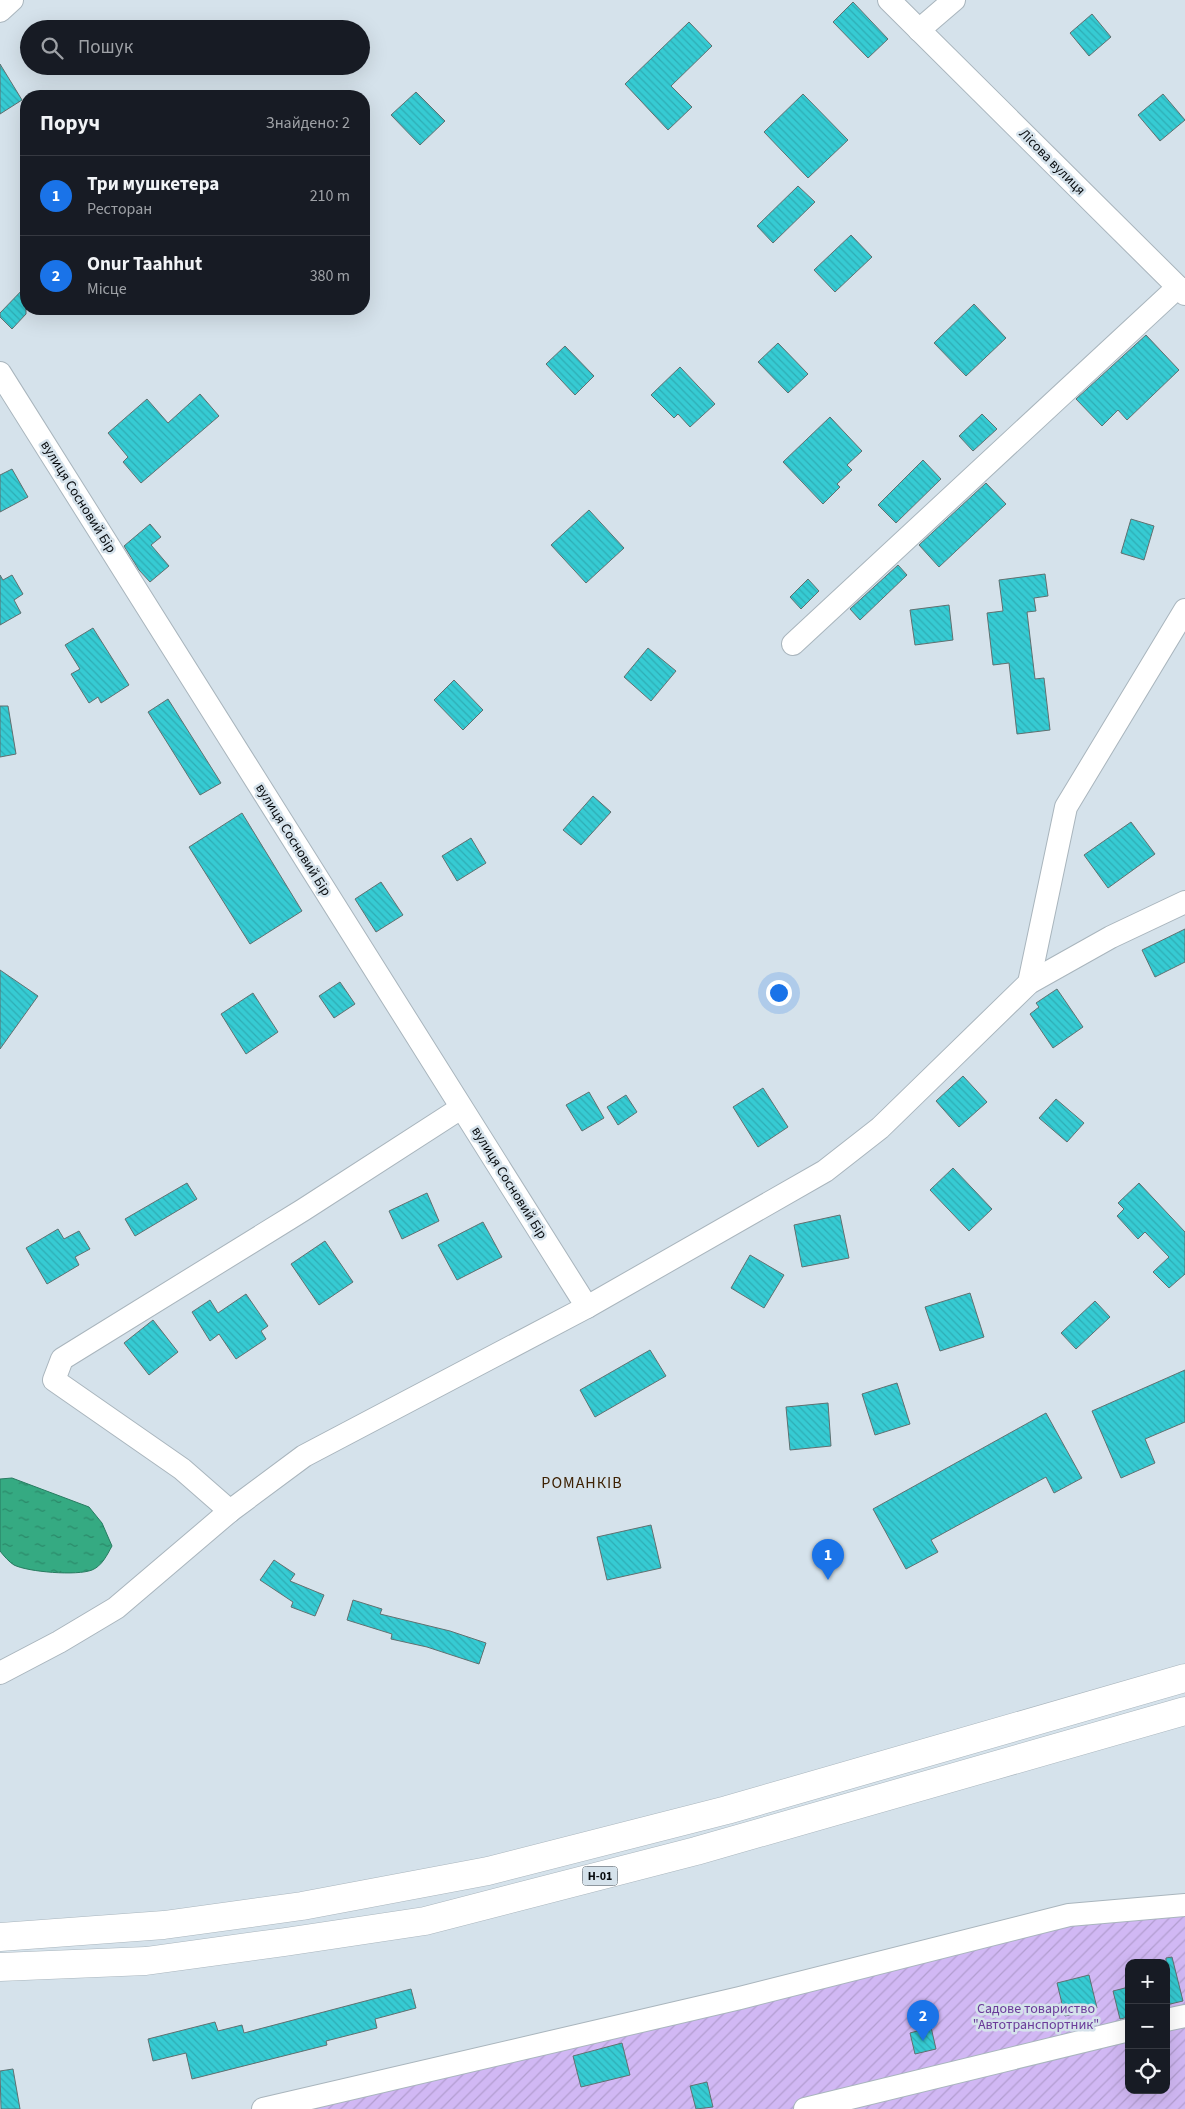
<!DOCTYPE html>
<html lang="uk">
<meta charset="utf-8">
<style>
:root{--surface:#171b24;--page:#242831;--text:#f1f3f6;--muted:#9ea1a6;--line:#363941;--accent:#1a73e8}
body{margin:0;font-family:"Source Sans 3",sans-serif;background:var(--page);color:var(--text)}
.controls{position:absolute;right:15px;bottom:15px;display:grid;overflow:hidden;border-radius:10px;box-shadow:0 5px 20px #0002}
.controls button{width:45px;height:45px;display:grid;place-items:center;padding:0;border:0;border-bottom:1px solid var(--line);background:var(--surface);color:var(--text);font:25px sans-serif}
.you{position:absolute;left:778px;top:992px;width:18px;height:18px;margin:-12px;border:4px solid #fff;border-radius:50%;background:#1a73e8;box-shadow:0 0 0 8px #1a73e833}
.badge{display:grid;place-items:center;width:32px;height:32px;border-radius:50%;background:var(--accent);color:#fff;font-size:16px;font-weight:700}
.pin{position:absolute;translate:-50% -41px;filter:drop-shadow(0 1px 2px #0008)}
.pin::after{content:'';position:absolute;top:26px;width:18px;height:15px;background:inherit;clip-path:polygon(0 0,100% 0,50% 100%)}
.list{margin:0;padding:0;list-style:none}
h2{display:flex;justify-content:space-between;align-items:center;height:65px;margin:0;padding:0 20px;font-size:21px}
h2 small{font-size:16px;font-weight:400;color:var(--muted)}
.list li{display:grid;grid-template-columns:32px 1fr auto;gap:15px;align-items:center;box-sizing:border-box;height:80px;padding:0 20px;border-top:1px solid var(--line)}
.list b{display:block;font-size:19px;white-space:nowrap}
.list p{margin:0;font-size:16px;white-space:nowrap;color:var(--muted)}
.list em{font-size:16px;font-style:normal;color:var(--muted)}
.icon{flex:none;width:28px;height:28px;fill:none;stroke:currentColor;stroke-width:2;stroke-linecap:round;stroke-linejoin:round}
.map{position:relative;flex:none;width:1185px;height:2109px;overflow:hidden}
.search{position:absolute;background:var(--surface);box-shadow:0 5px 20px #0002;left:20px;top:20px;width:350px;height:55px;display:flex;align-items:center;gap:12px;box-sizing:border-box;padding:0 18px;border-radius:28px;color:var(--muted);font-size:19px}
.panel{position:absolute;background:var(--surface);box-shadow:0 5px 20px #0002;left:20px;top:90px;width:350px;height:225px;border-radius:20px}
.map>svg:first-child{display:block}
.garden{fill:url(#garden-furrows);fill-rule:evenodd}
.water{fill:url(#water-ripples);stroke:#287b60}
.building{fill:url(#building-back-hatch);stroke:#617070}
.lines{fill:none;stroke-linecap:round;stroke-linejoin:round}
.street-casing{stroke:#a9b5bd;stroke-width:24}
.primary-casing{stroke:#a9b5bd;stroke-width:29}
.street{stroke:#fff;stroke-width:22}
.primary{stroke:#fff;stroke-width:28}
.labels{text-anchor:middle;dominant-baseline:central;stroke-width:5;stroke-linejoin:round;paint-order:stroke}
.shield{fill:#d5e2eb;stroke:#464d52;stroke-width:1}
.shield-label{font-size:12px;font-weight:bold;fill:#090d10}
.street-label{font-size:14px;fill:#090d10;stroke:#d5e2eb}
.park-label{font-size:14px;fill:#6a3b99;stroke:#d5e2eb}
.quarter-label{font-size:16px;letter-spacing:1px;fill:#3d2103;stroke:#d5e2eb}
</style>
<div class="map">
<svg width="1185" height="2109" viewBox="0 0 1185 2109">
<defs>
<pattern id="garden-furrows" width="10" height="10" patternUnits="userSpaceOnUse" patternTransform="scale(1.25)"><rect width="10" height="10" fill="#d1b8f4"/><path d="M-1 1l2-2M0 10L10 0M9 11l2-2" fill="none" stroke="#b29dd0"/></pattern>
<pattern id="water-ripples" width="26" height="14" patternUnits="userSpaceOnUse" patternTransform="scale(1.25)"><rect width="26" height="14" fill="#35aa82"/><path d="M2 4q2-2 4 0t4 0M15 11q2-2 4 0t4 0" fill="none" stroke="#2b8969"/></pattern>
<pattern id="building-back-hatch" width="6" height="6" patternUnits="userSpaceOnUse" patternTransform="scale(1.25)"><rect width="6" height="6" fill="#36cbd3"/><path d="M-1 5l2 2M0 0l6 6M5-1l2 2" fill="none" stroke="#2eadb4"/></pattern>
</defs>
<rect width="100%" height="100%" fill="#d5e2eb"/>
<path class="garden" d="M1185 1902V2109H263L1069 1915ZM1129 1963H1166V2090H1129Z"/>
<path class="water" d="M12 1478 89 1507 102 1523 112 1546C107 1555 102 1566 92 1570 77 1576 28 1572 14 1565 9 1562 4 1556 0 1551V1479Z"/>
<g class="building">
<path d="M853 2 888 39 868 58 833 22Z"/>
<path d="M1092 14 1111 37 1089 56 1070 33Z"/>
<path d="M689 22 712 46 671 86 692 107 668 130 625 84Z"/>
<path d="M0 64 22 100 0 114Z"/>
<path d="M416 92 445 121 420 145 391 115Z"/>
<path d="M803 94 848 140 808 178 764 132Z"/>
<path d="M1163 94 1185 120 1160 141 1138 115Z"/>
<path d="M798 186 815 202 773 243 757 226Z"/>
<path d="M851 235 872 257 835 292 814 270Z"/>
<path d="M26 286V314L12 329 0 317V313Z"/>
<path d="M974 304 1006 338 966 376 934 343Z"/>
<path d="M1146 335 1179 370 1127 420 1118 410 1102 426 1076 399Z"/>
<path d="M778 343 808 374 788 393 758 362Z"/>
<path d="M565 346 594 376 575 395 546 364Z"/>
<path d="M680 367 715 404 690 427 678 414 674 418 651 395Z"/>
<path d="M200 394 219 416 141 483 123 462 128 457 108 433 147 399 168 423Z"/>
<path d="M982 414 997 429 973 451 959 436Z"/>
<path d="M830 417 862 451 847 465 852 470 837 484 840 487 823 504 783 462Z"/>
<path d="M923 460 941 479 896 523 878 505Z"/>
<path d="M12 469 28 497 0 512V475Z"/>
<path d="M986 483 1006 504 939 567 919 545Z"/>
<path d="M589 510 624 548 586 583 551 545Z"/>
<path d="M1131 519 1154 526 1144 560 1121 553Z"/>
<path d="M150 524 161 537 151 545 169 566 150 582 139 570 124 546Z"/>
<path d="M898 565 907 575 860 620 850 609Z"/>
<path d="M1045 574 1048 596 1034 598 1036 611 1027 612 1035 679 1044 678 1050 730 1017 734 1009 663 993 665 987 613 1003 611 999 580Z"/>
<path d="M0 575 3 580 12 575 23 594 14 600 21 613 0 625Z"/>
<path d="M808 579 819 591 801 609 790 597Z"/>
<path d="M949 605 953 640 915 645 910 610Z"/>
<path d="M93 628 129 685 101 703 98 697 89 703 71 674 80 669 65 645Z"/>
<path d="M648 648 676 671 651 701 624 677Z"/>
<path d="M454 680 483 710 463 730 434 700Z"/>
<path d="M168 699 221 783 200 795 148 712Z"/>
<path d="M0 706H8L16 754 0 757Z"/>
<path d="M593 796 611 812 581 845 563 830Z"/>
<path d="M242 813 302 911 250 944 189 847Z"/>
<path d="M1131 822 1155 854 1108 888 1084 855Z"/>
<path d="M471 838 486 863 457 881 442 856Z"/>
<path d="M381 882 403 915 376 932 355 899Z"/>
<path d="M1185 929V962L1155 977 1142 950Z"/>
<path d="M0 970 38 996 0 1049Z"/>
<path d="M340 982 355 1004 334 1018 319 996Z"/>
<path d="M1057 989 1083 1027 1053 1048 1030 1014 1039 1007 1036 1003Z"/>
<path d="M253 993 278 1032 246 1054 221 1014Z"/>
<path d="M963 1076 987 1102 959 1127 936 1101Z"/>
<path d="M763 1088 788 1127 758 1147 733 1107Z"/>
<path d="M589 1092 604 1118 582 1131 566 1105Z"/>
<path d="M626 1095 637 1112 618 1125 607 1107Z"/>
<path d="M1056 1099 1084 1123 1067 1142 1039 1118Z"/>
<path d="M953 1168 992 1209 969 1231 930 1190Z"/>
<path d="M187 1183 197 1199 135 1236 125 1219Z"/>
<path d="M1139 1183 1185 1232V1274L1169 1288 1153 1272 1169 1257 1145 1232 1138 1239 1117 1216 1124 1209 1118 1203Z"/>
<path d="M427 1193 439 1221 402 1239 389 1211Z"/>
<path d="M840 1215 849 1258 802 1267 794 1225Z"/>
<path d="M483 1222 502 1257 457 1280 438 1245Z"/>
<path d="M58 1229 64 1239 79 1231 90 1249 75 1257 79 1265 47 1284 26 1248Z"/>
<path d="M325 1241 353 1282 319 1305 291 1264Z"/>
<path d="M750 1255 784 1275 764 1308 731 1288Z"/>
<path d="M970 1293 984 1337 940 1351 925 1307Z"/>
<path d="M246 1294 268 1326 261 1331 266 1339 236 1359 219 1334 210 1341 192 1312 210 1300 218 1313Z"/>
<path d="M1095 1301 1110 1317 1076 1349 1061 1333Z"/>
<path d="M153 1320 178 1352 149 1375 124 1343Z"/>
<path d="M650 1350 666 1376 595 1417 580 1390Z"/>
<path d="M1185 1370V1422L1145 1439 1155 1463 1121 1478 1092 1411Z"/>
<path d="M897 1383 910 1424 875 1435 862 1394Z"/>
<path d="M828 1403 831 1446 790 1450 786 1407Z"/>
<path d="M1046 1413 1082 1478 1054 1493 1046 1477 931 1540 938 1552 906 1569 873 1509Z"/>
<path d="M651 1525 661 1568 607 1580 597 1537Z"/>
<path d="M274 1560 295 1574 290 1581 324 1595 315 1616 291 1607 293 1602 260 1580Z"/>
<path d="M353 1600 382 1609 380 1614 450 1631 486 1643 479 1664 427 1647 391 1639 392 1634 347 1620Z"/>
<path d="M1172 1957 1183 2001 1166 2005V1958Z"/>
<path d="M1089 1975 1097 2008 1065 2016 1057 1983Z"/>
<path d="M1129 1987V2017L1120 2019 1113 1991Z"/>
<path d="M411 1989 416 2008 375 2019 377 2028 326 2041 327 2045 192 2079 186 2053 153 2061 148 2039 215 2022 218 2031 242 2025 244 2033Z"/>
<path d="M931 2027 936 2049 915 2054 910 2033Z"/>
<path d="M622 2043 630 2075 581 2087 573 2056Z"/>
<path d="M13 2069 20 2109H1L0 2071Z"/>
<path d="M707 2082 713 2107 696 2109 690 2086Z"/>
</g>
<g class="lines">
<g class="street-casing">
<g id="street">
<path d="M889 0 1185 294"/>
<path d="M0 11 12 0"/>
<path d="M919 30 954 0"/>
<path d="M0 373 587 1307"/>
<path d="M793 644 1178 287"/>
<path d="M1029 983 1066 807 1185 610"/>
<path d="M230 1511 182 1469 54 1380 62 1359 303 1210 461 1108"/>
<path d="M0 1673 59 1642 116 1608 230 1511 304 1456 587 1307 825 1171 880 1128 1029 983 1111 937 1185 902"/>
<path d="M1166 2020 1185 2016"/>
<path d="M263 2109 740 1998 1069 1915 1185 1905"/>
<path d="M805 2109 1129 2030"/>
</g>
</g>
<g class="primary-casing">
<g id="primary">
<path d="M0 1937 164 1925 302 1906 488 1871 727 1810 1185 1678"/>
<path d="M0 1967 146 1961 285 1942 425 1921 696 1851 1185 1711"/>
</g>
</g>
<use href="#street" class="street"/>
<use href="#primary" class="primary"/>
</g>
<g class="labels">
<rect class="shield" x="582.5" y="1866.5" width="35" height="19" rx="4"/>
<g class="shield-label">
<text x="600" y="1876">Н-01</text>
</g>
<g class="street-label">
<text transform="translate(1052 162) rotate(45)">Лісова вулиця</text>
<text transform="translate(78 497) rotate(58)">вулиця Сосновий Бір</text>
<text transform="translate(293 840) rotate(58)">вулиця Сосновий Бір</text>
<text transform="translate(509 1183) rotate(58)">вулиця Сосновий Бір</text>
</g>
<g class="park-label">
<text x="1036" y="2009">Садове товариство<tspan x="1036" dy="16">"Автотранспортник"</tspan></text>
</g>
<g class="quarter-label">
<text x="582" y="1483">РОМАНКІВ</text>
</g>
</g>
</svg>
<div class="controls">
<button>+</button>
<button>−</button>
<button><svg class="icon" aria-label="locate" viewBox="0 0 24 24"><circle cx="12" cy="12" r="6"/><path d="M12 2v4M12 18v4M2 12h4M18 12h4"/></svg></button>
</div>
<div class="you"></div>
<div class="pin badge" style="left:828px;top:1580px">1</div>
<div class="pin badge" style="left:923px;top:2041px">2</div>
<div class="search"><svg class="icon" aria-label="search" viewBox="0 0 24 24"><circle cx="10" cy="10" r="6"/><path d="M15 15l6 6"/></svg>Пошук</div>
<section class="panel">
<h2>Поруч<small>Знайдено: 2</small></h2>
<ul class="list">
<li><span class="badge">1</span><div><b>Три мушкетера</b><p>Ресторан</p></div><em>210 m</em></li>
<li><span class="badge">2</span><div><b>Onur Taahhut</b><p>Місце</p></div><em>380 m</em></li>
</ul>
</section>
</div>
